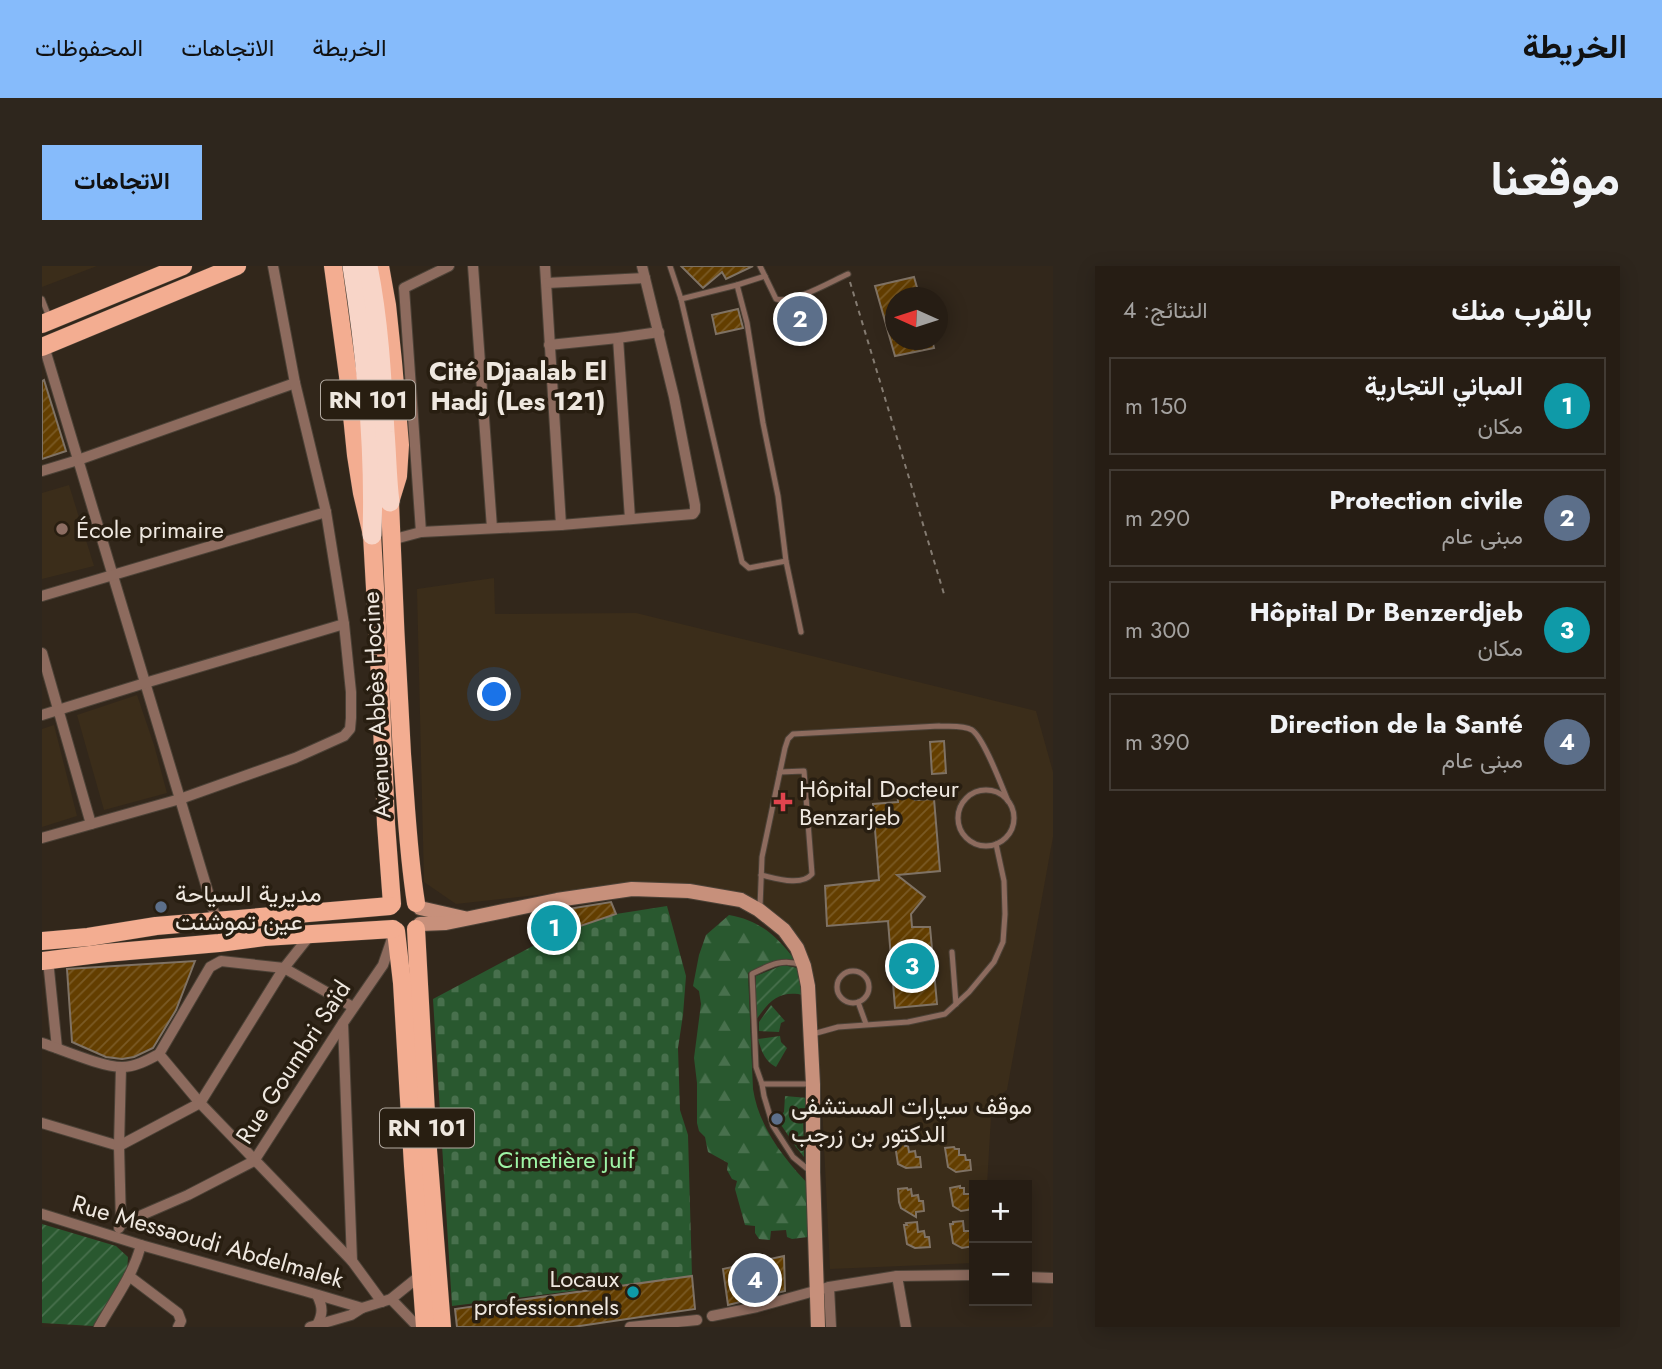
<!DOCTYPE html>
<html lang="ar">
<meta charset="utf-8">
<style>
:root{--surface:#261d14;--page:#2e261d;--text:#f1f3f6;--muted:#a4a2a0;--line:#423b34;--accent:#86bbfb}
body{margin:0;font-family:Jost,Vazirmatn,sans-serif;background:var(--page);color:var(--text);direction:rtl}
.controls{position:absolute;right:21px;bottom:21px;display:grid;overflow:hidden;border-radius:0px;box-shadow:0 4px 18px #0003}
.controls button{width:63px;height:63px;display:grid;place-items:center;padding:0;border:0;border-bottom:2px solid var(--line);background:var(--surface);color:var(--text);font:35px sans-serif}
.compass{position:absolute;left:843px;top:21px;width:63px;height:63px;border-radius:50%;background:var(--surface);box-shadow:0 4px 18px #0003;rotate:273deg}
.you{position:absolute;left:453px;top:429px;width:24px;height:24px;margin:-18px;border:5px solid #fff;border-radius:50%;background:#1a73e8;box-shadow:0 0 0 10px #1a73e833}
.badge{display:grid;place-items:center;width:46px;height:46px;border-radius:50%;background:var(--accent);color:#fff;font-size:23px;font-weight:700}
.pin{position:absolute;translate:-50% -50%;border:4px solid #fff;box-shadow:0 2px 7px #0006}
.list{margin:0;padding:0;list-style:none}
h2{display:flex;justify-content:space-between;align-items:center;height:91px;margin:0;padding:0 28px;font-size:30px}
h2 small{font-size:23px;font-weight:400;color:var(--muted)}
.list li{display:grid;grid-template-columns:46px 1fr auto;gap:21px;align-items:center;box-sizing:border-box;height:98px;margin:0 14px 14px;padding:0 14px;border:2px solid var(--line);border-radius:0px}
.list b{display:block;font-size:26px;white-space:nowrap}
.list p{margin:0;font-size:23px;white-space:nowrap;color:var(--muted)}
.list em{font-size:23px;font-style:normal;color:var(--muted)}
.map{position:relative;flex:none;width:1011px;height:1061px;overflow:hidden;direction:ltr;border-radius:0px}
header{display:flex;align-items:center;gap:42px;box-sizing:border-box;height:98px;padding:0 35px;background:var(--accent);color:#111}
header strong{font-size:33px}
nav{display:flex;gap:38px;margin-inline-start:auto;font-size:24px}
.intro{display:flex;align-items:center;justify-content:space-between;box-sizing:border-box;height:168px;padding:0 42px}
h1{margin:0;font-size:49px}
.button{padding:18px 32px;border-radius:0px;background:var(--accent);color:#111;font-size:24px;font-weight:700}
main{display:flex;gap:42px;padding:0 42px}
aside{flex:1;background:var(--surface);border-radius:0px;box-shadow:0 4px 18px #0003}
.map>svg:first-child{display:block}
.built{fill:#3b2d1a}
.forest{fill:url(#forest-firs)}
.cemetery{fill:url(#cemetery-stones)}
.garden{fill:url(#garden-furrows)}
.building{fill:url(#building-hatch);stroke:#7f7264;stroke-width:2}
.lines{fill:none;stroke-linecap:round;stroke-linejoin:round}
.lane-casing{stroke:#4c4237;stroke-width:7}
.street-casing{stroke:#4c4237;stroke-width:12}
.secondary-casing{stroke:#4c4237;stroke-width:16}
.primary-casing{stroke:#4c4237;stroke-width:19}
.highway-casing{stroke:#4c4237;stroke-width:21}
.path{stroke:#847b71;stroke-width:2;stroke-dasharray:5 5;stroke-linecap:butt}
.lane{stroke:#8d6b5e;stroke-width:5}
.street{stroke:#8d6b5e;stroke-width:10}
.secondary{stroke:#c7907b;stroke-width:14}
.primary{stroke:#f3ad91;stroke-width:18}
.highway{stroke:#f8d5c8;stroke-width:19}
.education-dot{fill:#8d6e63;stroke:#281e11;stroke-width:2.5}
.health-dot{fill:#e0444e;stroke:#281e11;stroke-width:2.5}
.service-dot{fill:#5c6f8a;stroke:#281e11;stroke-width:2.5}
.culture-dot{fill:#0f9aa8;stroke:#281e11;stroke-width:2.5}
.labels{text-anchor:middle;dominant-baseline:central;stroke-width:7;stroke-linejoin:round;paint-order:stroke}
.shield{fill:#281e11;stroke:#b3aba2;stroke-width:2}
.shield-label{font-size:23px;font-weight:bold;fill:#efe8e0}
.poi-label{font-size:24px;fill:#efe8e0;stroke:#281e11;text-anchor:start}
.street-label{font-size:24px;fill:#efe8e0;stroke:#281e11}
.park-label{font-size:24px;fill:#9ef5a6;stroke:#281e11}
.neighbourhood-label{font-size:26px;font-weight:bold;fill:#efe8e0;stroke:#281e11}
</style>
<header>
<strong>الخريطة</strong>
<nav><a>الخريطة</a><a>الاتجاهات</a><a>المحفوظات</a></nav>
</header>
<div class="intro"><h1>موقعنا</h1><a class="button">الاتجاهات</a></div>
<main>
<aside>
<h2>بالقرب منك<small>النتائج: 4</small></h2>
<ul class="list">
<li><span class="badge" style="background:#0f9aa8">1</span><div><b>المباني التجارية</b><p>مكان</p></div><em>150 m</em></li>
<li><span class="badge" style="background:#5c6f8a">2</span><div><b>Protection civile</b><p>مبنى عام</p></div><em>290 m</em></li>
<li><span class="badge" style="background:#0f9aa8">3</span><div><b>Hôpital Dr Benzerdjeb</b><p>مكان</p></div><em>300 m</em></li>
<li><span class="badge" style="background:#5c6f8a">4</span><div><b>Direction de la Santé</b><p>مبنى عام</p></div><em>390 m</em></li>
</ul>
</aside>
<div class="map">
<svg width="1011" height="1061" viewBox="0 0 1011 1061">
<defs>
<pattern id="forest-firs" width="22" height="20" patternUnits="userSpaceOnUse" patternTransform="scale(1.75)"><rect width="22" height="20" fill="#29582f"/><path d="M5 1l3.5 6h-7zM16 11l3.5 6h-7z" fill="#48704d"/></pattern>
<pattern id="cemetery-stones" width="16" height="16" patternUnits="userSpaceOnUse" patternTransform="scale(1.75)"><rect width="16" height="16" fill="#29582f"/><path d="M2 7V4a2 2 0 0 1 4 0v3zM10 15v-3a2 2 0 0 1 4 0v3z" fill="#48704d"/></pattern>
<pattern id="garden-furrows" width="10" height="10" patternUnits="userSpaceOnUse" patternTransform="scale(1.75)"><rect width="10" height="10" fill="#29582f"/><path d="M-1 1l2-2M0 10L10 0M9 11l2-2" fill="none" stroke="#48704d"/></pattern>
<pattern id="building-hatch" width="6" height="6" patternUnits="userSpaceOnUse" patternTransform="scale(1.75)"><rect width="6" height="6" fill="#633e00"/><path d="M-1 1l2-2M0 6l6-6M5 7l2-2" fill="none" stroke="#7a5a25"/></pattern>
</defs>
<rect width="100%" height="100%" fill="#32271b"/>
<g class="built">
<path d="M0 0H55L0 21Z"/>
<path d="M27 219 52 300 0 313V227Z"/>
<path d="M452 312 453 348 594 347 994 445 1011 506V571L965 824 950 834 945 919H932V997L788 1003 774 716 758 677 712 638 603 617 414 638 382 616 375 323Z"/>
<path d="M95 429 112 479 125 527 62 544 35 449Z"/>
<path d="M12 459 35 550 0 561V463Z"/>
</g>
<path class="forest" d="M687 649C717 654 735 670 753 694 735 693 722 698 706 707L711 823C717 862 743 894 770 922L766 971 750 973 745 971 744 964 729 965 728 974 717 973 713 967V960L703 959 693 923 695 915 690 913 685 904 686 897 666 886 663 871 657 865 655 857V817L652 792 659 738 657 725 651 720 657 689 664 669Z"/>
<path class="cemetery" d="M625 640 644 710 641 749 636 782 638 844 646 869 650 1010 410 1040 391 733 504 673 574 648Z"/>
<g class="garden">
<path d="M741 699 755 702 762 719V729C737 724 728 734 714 754V710Z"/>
<path d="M729 739 743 755 739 757 737 766 717 765V756Z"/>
<path d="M738 770 739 776 745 782 734 801C723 796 719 784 716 773Z"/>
<path d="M743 830 766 832V844L761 848 762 891 754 881 735 853 742 846Z"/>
<path d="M0 958 74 980 86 991 85 1008 51 1060 0 1057Z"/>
</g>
<g class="building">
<path d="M639 0H711L684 13 680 6 661 22Z"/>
<path d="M872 11 878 32H853V74H890L892 82 853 90 833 20Z"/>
<path d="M696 43 701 62 674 68 670 49Z"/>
<path d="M2 114 24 185 0 193V115Z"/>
<path d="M902 475 904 507 890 508 888 476Z"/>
<path d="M872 523 873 534 892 533 898 605 855 609 883 631 869 648 870 661H888L895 738 853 742 846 655 785 660 783 620 837 614 831 538 856 536 855 524Z"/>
<path d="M569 636 574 648 494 675 489 649Z"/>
<path d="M153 695 134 744 111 782 92 791 80 793 64 791 30 776 25 703Z"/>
<path d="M863 878V880H866L867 886 873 885 874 891H878L879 901 864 902 856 898 853 879Z"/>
<path d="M912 881 913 883H917V889H923L924 894H928L929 904 914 906 906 901 903 882Z"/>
<path d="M918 920V922H922V928H929V934L932 933V943L919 945 911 940 908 922Z"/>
<path d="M865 922 866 924 869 923 870 930 876 929 877 935H881L882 945 874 946V951L859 942 857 936 856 923Z"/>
<path d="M921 955 922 965H929V970H932V980L920 982 911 977 908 958H911V956Z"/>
<path d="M875 956 876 966 882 965 883 971H887L888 981 873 982 865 978 862 959H865L864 957Z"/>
<path d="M742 990 743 1025 686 1039 681 1003Z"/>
<path d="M650 1010 653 1043 531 1061H415L413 1043Z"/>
</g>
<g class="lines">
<g class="lane-casing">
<g id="lane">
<path d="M628 0 639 33 700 296 707 302 744 295 759 366"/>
<path d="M718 0 734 33C751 38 788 16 806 8"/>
<path d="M695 19 705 57 721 157 736 230 744 295"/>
<path d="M0 33 7 51"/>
<path d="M639 33 695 19 723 10"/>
<circle cx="944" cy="552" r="28"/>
<path d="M719 609C733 612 759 621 770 608L762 505 738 506"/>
<path d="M718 641 720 591 743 482 746 473 751 468 897 460C907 461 921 459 930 464 942 472 960 521 966 535"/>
<path d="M910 686 914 738"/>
<path d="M760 699C740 692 728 699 710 708L714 801 720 818 722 830 731 860 751 891 768 905"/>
<circle cx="811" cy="721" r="16"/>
<path d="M816 736 824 758"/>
<path d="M771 768 796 761 866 756 903 748 927 726 952 696 961 676 963 648 962 615 954 578"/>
<path d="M720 818H769"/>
</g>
</g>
<g class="street-casing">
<g id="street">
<path d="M431 0 450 262"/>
<path d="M503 0 519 259"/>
<path d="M505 17 603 12"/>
<path d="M576 72 588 253"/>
<path d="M1 77 175 656"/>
<path d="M507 79 576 72 617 66"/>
<path d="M0 205 36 194 253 117"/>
<path d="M379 266 362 22 407 0"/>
<path d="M349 274 379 266 519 259 651 248 653 245V239L632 131 600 0"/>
<path d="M0 330 284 246"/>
<path d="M0 387 49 558"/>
<path d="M0 449 103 417 302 358"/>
<path d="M0 572 138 533 253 492 302 470 308 463 309 452V426L302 358 284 246 253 117 231 0"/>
<path d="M6 694 15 782"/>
<path d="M301 757 310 995"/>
<path d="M0 777C21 784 60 801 80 801 93 801 106 794 117 788L168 701 179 695 242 702 311 741"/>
<path d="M117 788 158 837 310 995 340 1036"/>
<path d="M0 857 77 880 158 837 242 702 269 668"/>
<path d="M0 948 99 979 263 1025 320 1042"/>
<path d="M79 958 146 929 212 895 301 757 341 699 351 670"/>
<path d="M77 962 79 958 77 880 79 801"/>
<path d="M87 1010 136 1047 139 1055 136 1061"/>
<path d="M855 1010 864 1061"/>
<path d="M985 1011 1011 1012"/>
<path d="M787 1021 789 1061"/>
<path d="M349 1033 376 1061"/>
<path d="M670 1050 715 1041 787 1021 855 1010 932 1009"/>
<path d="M275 1059C281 1048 281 1041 275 1029"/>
<path d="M57 1061C72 1034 91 1010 99 979"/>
<path d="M268 1061 309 1049 320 1042 349 1033 380 1008"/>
<path d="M588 1061 655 1054"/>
</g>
</g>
<g class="secondary-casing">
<g id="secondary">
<path d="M378 642 422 652"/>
<path d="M378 658 404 657 515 634 590 623 647 625 699 634 717 644 742 664 755 682 762 700 766 720 771 818V906L776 1061"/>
</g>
</g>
<g class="primary-casing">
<g id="primary">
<path d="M291 0 306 110 314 189 320 227 330 269 338 411 344 558 350 638"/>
<path d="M338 0 345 39 351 96 358 179 356 210 348 236C351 320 355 404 360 488 364 538 366 588 374 637"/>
<path d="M0 58 141 0"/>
<path d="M0 81 195 0"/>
<path d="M374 663 386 884 400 1061"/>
<path d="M354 665 360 717 371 900 383 1061"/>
<path d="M0 675 46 671 114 660 348 640"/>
<path d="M0 695 64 687 177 677 222 671 351 663"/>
</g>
</g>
<g class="highway-casing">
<g id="highway">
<path d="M310 0C324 89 333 179 330 269"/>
<path d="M326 0C337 54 340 111 343 166 345 190 345 213 348 236"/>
</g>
</g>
<path class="path" d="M808 16 902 328"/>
<use href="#lane" class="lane"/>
<use href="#street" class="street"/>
<use href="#secondary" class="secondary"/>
<use href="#primary" class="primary"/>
<use href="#highway" class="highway"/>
</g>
<circle class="education-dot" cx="20" cy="263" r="7"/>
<path class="health-dot" d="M737.5 525.5h7v7h7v7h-7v7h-7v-7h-7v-7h7z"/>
<g class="service-dot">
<circle cx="119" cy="641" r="7"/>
<circle cx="735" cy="853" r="7"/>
</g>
<circle class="culture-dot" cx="591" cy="1026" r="7"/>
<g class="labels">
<g class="shield">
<rect x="279" y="114.5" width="94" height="39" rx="5"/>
<rect x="338" y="842.5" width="94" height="39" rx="5"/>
</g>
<g class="shield-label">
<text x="326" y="134">RN 101</text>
<text x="385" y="862">RN 101</text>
</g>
<g class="poi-label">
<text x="34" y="263">École primaire</text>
<text x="757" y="522">Hôpital Docteur<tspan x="757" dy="28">Benzarjeb</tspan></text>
<text x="133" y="627">مديرية السياحة<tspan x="133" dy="28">عين تموشنت</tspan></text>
<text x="749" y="839">موقف سيارات المستشفى<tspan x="749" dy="28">الدكتور بن زرجب</tspan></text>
<text x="577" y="1012" text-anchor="end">Locaux<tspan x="577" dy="28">professionnels</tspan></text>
</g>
<g class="street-label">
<text transform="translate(334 439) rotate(-93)">Avenue Abbès Hocine</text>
<text transform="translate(251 796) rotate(-57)">Rue Goumbri Saïd</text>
<text transform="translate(166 975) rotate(16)">Rue Messaoudi Abdelmalek</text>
</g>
<g class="park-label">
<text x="524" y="893">Cimetière juif</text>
</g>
<g class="neighbourhood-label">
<text x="476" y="105">Cité Djaalab El<tspan x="476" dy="30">Hadj (Les 121)</tspan></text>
</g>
</g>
</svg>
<div class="controls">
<button>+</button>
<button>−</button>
</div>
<svg class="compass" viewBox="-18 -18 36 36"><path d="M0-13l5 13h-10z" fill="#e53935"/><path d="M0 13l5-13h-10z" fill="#a4a2a0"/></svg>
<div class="you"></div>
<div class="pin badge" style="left:512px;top:662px;background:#0f9aa8">1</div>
<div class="pin badge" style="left:758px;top:53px;background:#5c6f8a">2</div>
<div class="pin badge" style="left:870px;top:700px;background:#0f9aa8">3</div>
<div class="pin badge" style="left:713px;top:1014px;background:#5c6f8a">4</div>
</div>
</main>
